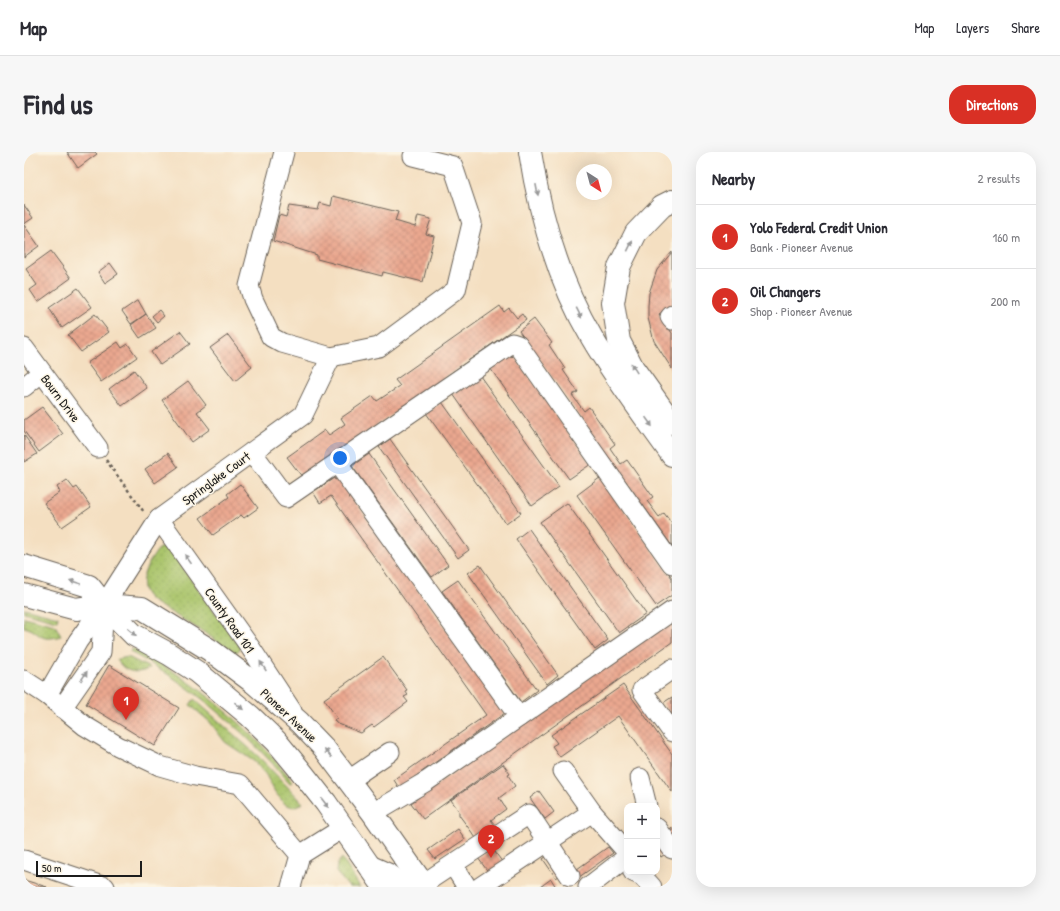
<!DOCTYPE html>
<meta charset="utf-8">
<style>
:root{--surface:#fff;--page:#f7f7f7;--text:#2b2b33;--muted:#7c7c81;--line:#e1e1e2;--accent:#d93025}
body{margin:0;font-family:"Patrick Hand",sans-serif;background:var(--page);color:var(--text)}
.controls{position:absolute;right:12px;bottom:12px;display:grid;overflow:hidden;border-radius:8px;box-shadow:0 4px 16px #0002}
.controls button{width:36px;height:36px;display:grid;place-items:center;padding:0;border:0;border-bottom:1px solid var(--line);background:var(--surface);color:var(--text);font:20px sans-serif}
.compass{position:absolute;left:552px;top:12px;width:36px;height:36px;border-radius:50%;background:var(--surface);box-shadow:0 4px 16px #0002;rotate:144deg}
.scale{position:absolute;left:12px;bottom:10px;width:106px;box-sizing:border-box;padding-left:4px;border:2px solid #1c1c1c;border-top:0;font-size:11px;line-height:14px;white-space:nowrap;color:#1c1c1c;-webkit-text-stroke:3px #fcf5e5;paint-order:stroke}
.you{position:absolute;left:316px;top:306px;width:14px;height:14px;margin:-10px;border:3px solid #fff;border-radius:50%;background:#1a73e8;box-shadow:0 0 0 6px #1a73e833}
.badge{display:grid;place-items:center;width:26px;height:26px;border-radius:50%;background:var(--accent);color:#fff;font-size:13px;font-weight:700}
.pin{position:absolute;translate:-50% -33px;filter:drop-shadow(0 1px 2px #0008)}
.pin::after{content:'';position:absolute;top:21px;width:14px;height:12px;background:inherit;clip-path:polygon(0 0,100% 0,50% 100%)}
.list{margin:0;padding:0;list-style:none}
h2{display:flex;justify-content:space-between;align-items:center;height:52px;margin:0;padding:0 16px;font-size:17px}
h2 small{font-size:13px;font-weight:400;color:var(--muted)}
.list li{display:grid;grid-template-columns:26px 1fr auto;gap:12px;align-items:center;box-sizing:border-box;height:64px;padding:0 16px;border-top:1px solid var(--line)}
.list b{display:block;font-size:15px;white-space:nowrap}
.list p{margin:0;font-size:13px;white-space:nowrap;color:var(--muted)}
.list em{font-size:13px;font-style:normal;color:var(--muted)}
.map{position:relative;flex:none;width:648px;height:735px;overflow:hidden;border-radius:16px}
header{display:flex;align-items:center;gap:24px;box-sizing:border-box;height:56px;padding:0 20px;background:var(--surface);border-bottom:1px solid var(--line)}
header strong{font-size:19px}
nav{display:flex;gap:22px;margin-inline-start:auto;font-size:14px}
.intro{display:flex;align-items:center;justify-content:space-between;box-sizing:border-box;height:96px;padding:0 24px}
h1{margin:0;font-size:28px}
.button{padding:10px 18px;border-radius:16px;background:var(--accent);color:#fff;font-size:14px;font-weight:700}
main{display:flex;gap:24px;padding:0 24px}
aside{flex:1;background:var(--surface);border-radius:16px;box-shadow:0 4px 16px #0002}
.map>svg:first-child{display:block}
.grass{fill:url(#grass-dots);stroke:#637044}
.building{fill:url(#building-cross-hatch)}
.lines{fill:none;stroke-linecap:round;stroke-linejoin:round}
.minor-casing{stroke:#686056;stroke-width:21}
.major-casing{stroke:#686056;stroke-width:24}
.highway-casing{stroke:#686056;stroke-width:24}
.path{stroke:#686056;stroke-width:2.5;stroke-dasharray:3 3;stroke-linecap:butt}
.minor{stroke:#fff;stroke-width:19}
.major{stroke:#fff;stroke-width:22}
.highway{stroke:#fff;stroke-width:22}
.oneway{fill:#999}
.labels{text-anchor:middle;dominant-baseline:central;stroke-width:3;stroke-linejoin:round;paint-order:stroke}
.street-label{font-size:13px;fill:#1c1c1c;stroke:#fcf5e5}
</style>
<header>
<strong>Map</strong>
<nav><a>Map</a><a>Layers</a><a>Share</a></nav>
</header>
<div class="intro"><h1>Find us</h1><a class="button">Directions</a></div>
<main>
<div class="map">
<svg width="648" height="735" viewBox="0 0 648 735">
<defs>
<pattern id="grass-dots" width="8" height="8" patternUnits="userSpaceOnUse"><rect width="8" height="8" fill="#aac56c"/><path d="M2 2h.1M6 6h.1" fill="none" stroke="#92a95d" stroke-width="1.8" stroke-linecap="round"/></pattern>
<pattern id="building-cross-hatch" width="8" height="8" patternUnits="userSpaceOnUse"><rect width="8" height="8" fill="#eaa78f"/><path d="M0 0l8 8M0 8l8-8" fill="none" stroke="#c88f7b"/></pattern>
</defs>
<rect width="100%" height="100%" fill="#fcf5e5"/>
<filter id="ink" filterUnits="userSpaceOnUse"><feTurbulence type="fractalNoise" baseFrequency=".025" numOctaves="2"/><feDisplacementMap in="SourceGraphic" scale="8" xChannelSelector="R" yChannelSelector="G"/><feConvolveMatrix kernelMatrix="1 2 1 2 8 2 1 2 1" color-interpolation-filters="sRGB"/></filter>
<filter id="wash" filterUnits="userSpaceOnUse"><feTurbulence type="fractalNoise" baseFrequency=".012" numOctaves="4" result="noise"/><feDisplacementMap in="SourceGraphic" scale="16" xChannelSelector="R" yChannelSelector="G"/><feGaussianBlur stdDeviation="0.9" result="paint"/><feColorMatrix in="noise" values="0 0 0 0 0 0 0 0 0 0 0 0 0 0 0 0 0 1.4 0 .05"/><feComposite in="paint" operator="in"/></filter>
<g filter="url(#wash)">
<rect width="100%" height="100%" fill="#f4dfc1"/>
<g class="grass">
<path d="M135 396H140L147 399 217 496 213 500 207 499 178 479 128 449C108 433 124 412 135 396Z"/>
<path d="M0 456 34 465 33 469 0 460Z"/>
<path d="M0 465 31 473 37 484C12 491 18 479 0 475Z"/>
<path d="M108 496C170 527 227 575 269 630L266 631C221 579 167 532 106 500Z"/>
<path d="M104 505 126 516C113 524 98 519 93 507Z"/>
<path d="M170 547 235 605 279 651 269 655 261 652 251 640 242 623 231 610 201 590 186 570 166 553Z"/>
<path d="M318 706 336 735H325L312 720 313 712Z"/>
</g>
<g id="blocks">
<g class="building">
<path d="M43 0H71L73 2 54 16Z"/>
<path d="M309 44 374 60 371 69 391 75 394 64 407 67 402 82 410 84 399 130 359 120 358 124 293 107V103L249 89 255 63 262 65 265 54 294 58 296 51 307 54Z"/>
<path d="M0 53 9 66 0 72Z"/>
<path d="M0 73 15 94 0 105Z"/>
<path d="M27 99 47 126 14 150 6 138 13 133 2 117Z"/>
<path d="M648 100V152L635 162 648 181V217L630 189 624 166V154L625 141 633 118Z"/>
<path d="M86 111 94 122 81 131 74 120Z"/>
<path d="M54 136 68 155 38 176 25 156Z"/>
<path d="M114 148 122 162 107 172 98 159Z"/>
<path d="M476 154 480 160 485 156 493 166 498 162 502 168 279 326 263 305 301 278 305 283 321 272 317 266 349 244 353 249 376 234 371 228Z"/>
<path d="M135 158 140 164 133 170 128 164Z"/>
<path d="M71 162 85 180 57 200 44 183Z"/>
<path d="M122 162 132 176 116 186 107 173Z"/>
<path d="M510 167 528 191 525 193 541 217 539 218 554 240 548 243 560 259 565 255 591 292 586 296 597 312 603 308 629 345 623 349 635 365 640 361 648 372V394L495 179Z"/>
<path d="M156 179 166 192 136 213 127 200Z"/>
<path d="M204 183 228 215 211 229 186 196Z"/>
<path d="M94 190 98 196 104 192 113 205 77 230 63 211Z"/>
<path d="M486 202 488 205 490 203 567 312 545 327 466 216Z"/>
<path d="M110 218 123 236 98 254 85 237Z"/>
<path d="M456 224 535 335 508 354 429 242Z"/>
<path d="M164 229 182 253 173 260 186 277 168 290 138 248Z"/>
<path d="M418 250 497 361 482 372 402 261Z"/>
<path d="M18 255 39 282 15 300 0 279V268Z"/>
<path d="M0 283 13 302 0 310Z"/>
<path d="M366 287 445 398 434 406 355 295Z"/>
<path d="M144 301 154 315 131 331 121 317Z"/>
<path d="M345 302 424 413 408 425 328 314Z"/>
<path d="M577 325 648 426V443L632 454 553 343Z"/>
<path d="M310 326 311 328 314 326 481 561 375 636 370 628 462 563 307 344 296 351 289 340Z"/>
<path d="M43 328 50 337 53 335 67 355 38 375 20 351 36 340 33 335Z"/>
<path d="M216 332 234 356 220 366 217 363 189 383 176 366 205 345 203 342Z"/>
<path d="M543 351 622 462 595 481 516 370Z"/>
<path d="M505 377 584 488 571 498 492 387Z"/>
<path d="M456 413 534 523 523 532 444 421Z"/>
<path d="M434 428 513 538 497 550 418 439Z"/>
<path d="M648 466V490L399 667 387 651Z"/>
<path d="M359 505 383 538 381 539 384 543 380 545 384 550 350 575 348 573 337 581 312 571 310 568 313 566 300 547Z"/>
<path d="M85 513 155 556 131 594 62 552Z"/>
<path d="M599 533 648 602V640L594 564 536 605 528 594 533 591 527 583Z"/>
<path d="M648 545V564L639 551Z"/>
<path d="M479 612 486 622 484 623 491 634 475 646 482 657 467 668 471 673 452 686 435 663V659L427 648Z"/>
<path d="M515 639 530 660 521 667 506 646Z"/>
<path d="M648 675V697L637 705 633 699V689Z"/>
<path d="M434 677 441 687 411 707 404 698Z"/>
<path d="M584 695 589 701 551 728 546 722Z"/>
<path d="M468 696 479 711 465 721 454 706Z"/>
<path d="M526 702 539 721 532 726 519 707Z"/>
<path d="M527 727 532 735H516Z"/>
<path d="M0 728 23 735H0Z"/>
</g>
</g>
</g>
<g filter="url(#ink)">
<use href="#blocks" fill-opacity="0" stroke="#686056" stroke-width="1"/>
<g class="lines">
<g class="minor-casing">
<g id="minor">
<path d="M260 0 225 134 229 147 247 185 258 191 307 205 355 195 432 138 448 71 429 14 389 4"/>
<path d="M648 163 646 165 648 168"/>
<path d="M0 196 74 296"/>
<path d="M0 235 17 221"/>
<path d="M228 300 262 346 488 191 494 193 648 412"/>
<path d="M313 311 495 565"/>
<path d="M135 367 226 495 268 559"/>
<path d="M648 517 618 538 648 580"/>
<path d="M0 528 23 543 61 574 94 594 136 614 171 624 216 632 276 703 267 735"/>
<path d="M23 543 54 489 80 453 135 367 279 263 307 205"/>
<path d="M38 556 77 500 80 453"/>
<path d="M539 619 568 660 603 700"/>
<path d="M616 626 623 654"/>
<path d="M325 628 366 600"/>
<path d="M349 661 403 629 648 459"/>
<path d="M633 676 648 697"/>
<path d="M276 703 319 676"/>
<path d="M0 708 81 735"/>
<path d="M429 713 443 735"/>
<path d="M609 720 618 724 628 735"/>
<path d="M399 732 505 662 546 724"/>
<path d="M456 735 568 660"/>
<path d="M564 735 603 705"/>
</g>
</g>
<g class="major-casing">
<g id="major">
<path d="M0 414 65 434 80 453 110 483 145 502 173 520 226 564 252 589 276 618 302 651 360 735"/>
<path d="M0 443 52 457 80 453 118 456 186 498 229 530 275 570 300 596 349 661 401 735"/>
<path d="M347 715 365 723 381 735"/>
</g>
</g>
<g class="highway-casing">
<g id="highway">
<path d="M506 0C516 64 535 130 568 186 592 227 621 265 648 303"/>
<path d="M648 49 638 54 612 81 595 115 589 151 595 189 609 216 648 271"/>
</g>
</g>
<path class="path" d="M82 308 120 360"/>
<use href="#minor" class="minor"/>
<use href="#major" class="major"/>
<use href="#highway" class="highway"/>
</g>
<defs><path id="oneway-solid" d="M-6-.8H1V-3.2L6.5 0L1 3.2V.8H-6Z"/></defs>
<g class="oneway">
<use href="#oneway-solid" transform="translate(513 38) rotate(79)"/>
<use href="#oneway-solid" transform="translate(606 94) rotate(-64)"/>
<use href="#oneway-solid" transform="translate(555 161) rotate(63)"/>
<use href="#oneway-solid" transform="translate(610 216) rotate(-122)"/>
<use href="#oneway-solid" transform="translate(625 270) rotate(55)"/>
<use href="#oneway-solid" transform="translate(164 407) rotate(-125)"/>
<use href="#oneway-solid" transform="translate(51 430) rotate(-162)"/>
<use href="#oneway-solid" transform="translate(108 480) rotate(40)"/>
<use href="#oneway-solid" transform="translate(239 514) rotate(-123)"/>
<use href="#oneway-solid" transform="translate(60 524) rotate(-56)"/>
<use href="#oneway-solid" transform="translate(215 554) rotate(40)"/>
<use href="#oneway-solid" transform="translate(304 601) rotate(-128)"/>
<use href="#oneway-solid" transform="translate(301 651) rotate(53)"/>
</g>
</g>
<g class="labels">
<g class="street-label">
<text transform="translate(37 246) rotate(53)">Bourn Drive</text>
<text transform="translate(192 326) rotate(-36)">Springlake Court</text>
<text transform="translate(206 468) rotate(55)">County Road 101</text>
<text transform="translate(265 563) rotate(43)">Pioneer Avenue</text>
</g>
</g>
</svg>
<div class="controls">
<button>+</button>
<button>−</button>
</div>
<svg class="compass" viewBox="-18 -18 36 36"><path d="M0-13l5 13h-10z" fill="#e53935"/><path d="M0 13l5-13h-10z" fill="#7c7c81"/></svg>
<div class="scale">50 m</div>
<div class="you"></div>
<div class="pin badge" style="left:102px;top:568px">1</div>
<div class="pin badge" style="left:467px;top:706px">2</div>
</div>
<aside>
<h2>Nearby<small>2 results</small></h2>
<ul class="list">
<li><span class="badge">1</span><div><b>Yolo Federal Credit Union</b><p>Bank · Pioneer Avenue</p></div><em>160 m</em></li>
<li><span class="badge">2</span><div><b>Oil Changers</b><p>Shop · Pioneer Avenue</p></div><em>200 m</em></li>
</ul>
</aside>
</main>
